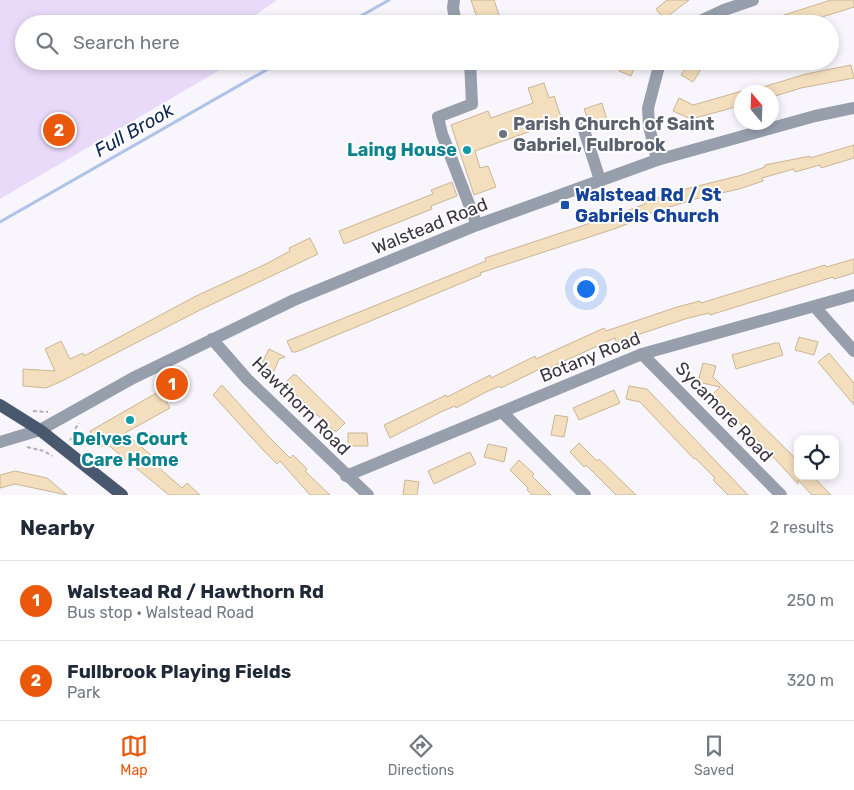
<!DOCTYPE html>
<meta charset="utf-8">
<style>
:root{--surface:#fff;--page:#f6f6f7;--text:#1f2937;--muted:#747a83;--line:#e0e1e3;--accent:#ea580c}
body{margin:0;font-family:Rubik,sans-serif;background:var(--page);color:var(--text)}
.controls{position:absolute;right:15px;bottom:15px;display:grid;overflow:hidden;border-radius:10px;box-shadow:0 2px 8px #0003}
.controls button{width:45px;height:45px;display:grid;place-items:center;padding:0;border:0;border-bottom:1px solid var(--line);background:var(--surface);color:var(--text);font:25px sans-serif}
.compass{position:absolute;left:734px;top:85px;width:45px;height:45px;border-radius:50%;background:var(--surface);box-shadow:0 2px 8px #0003;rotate:341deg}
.you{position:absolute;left:585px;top:288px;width:18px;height:18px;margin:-12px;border:4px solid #fff;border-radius:50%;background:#1a73e8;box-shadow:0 0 0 8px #1a73e833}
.badge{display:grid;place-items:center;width:32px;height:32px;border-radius:50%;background:var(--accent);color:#fff;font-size:16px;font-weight:700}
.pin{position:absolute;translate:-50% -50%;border:2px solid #fff;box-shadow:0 1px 5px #0006}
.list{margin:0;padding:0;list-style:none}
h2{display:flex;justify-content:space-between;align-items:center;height:65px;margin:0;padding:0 20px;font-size:21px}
h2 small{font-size:16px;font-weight:400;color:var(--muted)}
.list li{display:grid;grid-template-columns:32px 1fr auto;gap:15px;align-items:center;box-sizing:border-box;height:80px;padding:0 20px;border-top:1px solid var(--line)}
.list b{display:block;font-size:19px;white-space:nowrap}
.list p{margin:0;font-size:16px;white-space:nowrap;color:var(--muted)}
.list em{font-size:16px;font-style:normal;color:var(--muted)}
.icon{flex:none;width:28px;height:28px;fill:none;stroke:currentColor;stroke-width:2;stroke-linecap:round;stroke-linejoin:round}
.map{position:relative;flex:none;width:854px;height:495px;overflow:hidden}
.search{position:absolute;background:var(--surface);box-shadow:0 2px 8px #0003;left:15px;right:15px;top:15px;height:55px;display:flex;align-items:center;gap:12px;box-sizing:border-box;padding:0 18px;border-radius:28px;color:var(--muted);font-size:19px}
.sheet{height:225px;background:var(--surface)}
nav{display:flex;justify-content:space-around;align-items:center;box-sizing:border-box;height:70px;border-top:1px solid var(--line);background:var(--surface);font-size:14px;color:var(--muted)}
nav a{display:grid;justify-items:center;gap:2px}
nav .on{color:var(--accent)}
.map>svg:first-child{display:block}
.green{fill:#e9daf9}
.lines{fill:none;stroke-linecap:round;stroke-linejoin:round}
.stream{stroke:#adc3e8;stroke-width:3}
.building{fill:#f3debd;stroke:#cab696}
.path{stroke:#b2aeb7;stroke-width:2;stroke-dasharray:4 2.5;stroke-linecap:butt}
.minor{stroke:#979fad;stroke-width:12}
.major{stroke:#4a586f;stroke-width:12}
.worship-dot{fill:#6b7280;stroke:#fff;stroke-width:2}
.culture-dot{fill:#0f9aa8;stroke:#fff;stroke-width:2}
.transit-dot{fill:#1a4fb4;stroke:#fff;stroke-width:2}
.labels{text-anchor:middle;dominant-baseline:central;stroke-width:4;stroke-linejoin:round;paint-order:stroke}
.worship-label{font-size:18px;font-weight:bold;fill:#5b616d;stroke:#fff;text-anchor:start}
.culture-label{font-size:18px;font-weight:bold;fill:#0d838f;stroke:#fff;text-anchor:end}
.transit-label{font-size:18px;font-weight:bold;fill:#164399;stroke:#fff;text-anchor:start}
.street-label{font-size:18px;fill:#3c3542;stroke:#fff}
.water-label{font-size:19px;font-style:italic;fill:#0e2754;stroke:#fff}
</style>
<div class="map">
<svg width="854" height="495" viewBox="0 0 854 495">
<rect width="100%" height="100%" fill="#f8f5fc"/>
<path class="green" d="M0 0H277L242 24H24V61H235L0 199Z"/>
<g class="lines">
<g class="stream">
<path d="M347 24 389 0"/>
<path d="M0 222 282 61"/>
</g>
</g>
<g class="building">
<path d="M471 0H494L502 24H479Z"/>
<path d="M667 0H689L664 19 656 9Z"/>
<path d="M831 0H854V7L800 24H762V22Z"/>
<path d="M623 61H637L631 76 619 71Z"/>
<path d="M690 61H706L693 82 681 75Z"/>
<path d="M851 65 854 78 801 88 772 97V92H753V90L806 74Z"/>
<path d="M544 83 549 98 554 96 562 120 475 151 480 168 488 166 496 187 474 195 451 125 488 111 491 118 533 103 528 88Z"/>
<path d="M742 91 741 105 725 110 691 119 673 111 679 98 693 105Z"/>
<path d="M602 103 608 124 592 130 584 109Z"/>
<path d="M854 145V158L821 168 820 165 795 172 794 169 762 178 763 181 739 189 695 199 641 216 642 218 617 228 480 273 481 275 296 352H292L287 341 486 261 485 258 621 213 645 204V202L686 189 742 175 765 167V165L810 156V158Z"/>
<path d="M452 182 457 196 431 206 432 209 344 244 339 231 433 194 431 190Z"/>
<path d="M310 238 318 254 202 309 60 382 46 388 23 386V369L55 371 45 349 61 341 70 359 83 353 84 356 196 296 266 264 290 251 289 248Z"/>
<path d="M854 259V273L834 279 833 277 710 315 709 313 685 319 616 342 615 338 547 369 546 366 501 388 500 386 486 392 456 408 455 406 441 412 390 438 384 425 446 395 447 397 490 375 491 378 535 356 536 359 604 328 606 331 677 307 700 301 701 303 825 265 826 267Z"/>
<path d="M799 337 818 342 814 355 795 350Z"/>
<path d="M775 343H779L783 355 736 369 732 355Z"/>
<path d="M269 349 285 357 279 359 274 371 261 365Z"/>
<path d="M829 353 854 383V405L818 362Z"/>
<path d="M703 363 716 366 713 377 798 461V476H813L831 495H812L798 480V484L757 439 729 414 712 395 720 387 698 382Z"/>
<path d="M293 375H296L345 423 337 431H334L286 385V382Z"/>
<path d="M222 385 269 437 290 458 293 455 307 469 305 471 330 495H310L280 461 277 464 263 450 213 395Z"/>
<path d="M629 386 647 389 748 495H728L713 480 715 478 695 458 694 459 640 402 626 399Z"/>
<path d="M614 390 620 403 579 420 573 408Z"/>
<path d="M160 391 170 408 125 433 151 455 149 459 182 488 187 483 200 495H169L107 444 99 447 90 431Z"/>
<path d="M555 415 568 417 564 437 551 435Z"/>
<path d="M348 433H367L368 446H348Z"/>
<path d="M579 443 597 461 599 459 636 495H616L586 465 584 467 570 452Z"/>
<path d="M488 444 507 448 504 462 484 457Z"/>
<path d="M470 452 476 464 434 484 428 471Z"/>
<path d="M519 460 534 474 532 476 551 495H532L527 490 528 488 510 470Z"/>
<path d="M15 471 47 478 67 495 15 484 0 488V475Z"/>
<path d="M405 480 419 482 417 495H403Z"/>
</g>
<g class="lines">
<g class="path">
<path d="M33 411 48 412"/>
<path d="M70 440 74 436 75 429 79 423"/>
<path d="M27 447 44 451 52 456"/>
</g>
<g class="minor">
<path d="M454 0 453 8 456 24"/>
<path d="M694 24 724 10 753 0"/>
<path d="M470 61 472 104 438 117 442 134 477 225"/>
<path d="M582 124 600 180"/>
<path d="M657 160 649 126 648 108 659 66 663 61"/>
<path d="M815 307 854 351"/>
<path d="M212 339 247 379 368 495"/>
<path d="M642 354 781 495"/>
<path d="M502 412 585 495"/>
<path d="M0 442 40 430 133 378 294 300 477 225 657 160 815 116 854 108"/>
<path d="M346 476 642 354 854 295"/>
</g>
<path class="major" d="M0 405 40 430 122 495"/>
</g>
<circle class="worship-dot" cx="503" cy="134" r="5"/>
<g class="culture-dot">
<circle cx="467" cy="150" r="5"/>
<circle cx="130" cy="420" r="5"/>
</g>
<rect class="transit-dot" x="560" y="200" width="10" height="10" rx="2.5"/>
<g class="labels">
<g class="worship-label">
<text x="513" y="124">Parish Church of Saint<tspan x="513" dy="21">Gabriel, Fulbrook</tspan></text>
</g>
<g class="culture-label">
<text x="457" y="150">Laing House</text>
<text x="130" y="439" text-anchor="middle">Delves Court<tspan x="130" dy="21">Care Home</tspan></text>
</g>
<g class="transit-label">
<text x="575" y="195">Walstead Rd / St<tspan x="575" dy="21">Gabriels Church</tspan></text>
</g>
<g class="street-label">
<text transform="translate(430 226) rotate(-22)">Walstead Road</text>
<text transform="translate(590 357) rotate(-22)">Botany Road</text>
<text transform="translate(301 406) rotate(45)">Hawthorn Road</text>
<text transform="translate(724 412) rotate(46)">Sycamore Road</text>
</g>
<g class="water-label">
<text transform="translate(134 130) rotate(-30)">Full Brook</text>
</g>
</g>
</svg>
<div class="controls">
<button><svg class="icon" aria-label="locate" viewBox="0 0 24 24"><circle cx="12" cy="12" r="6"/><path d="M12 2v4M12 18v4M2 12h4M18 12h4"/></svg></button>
</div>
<svg class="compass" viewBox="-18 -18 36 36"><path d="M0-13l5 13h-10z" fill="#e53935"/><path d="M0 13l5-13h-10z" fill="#747a83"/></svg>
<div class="you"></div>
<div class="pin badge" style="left:172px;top:384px">1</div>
<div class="pin badge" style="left:59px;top:130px">2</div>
<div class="search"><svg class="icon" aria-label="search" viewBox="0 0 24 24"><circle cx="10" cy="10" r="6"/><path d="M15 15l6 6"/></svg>Search here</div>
</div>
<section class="sheet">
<h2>Nearby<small>2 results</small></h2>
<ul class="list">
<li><span class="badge">1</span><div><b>Walstead Rd / Hawthorn Rd</b><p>Bus stop · Walstead Road</p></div><em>250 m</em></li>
<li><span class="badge">2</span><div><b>Fullbrook Playing Fields</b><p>Park</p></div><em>320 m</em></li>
</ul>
</section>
<nav>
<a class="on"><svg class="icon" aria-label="map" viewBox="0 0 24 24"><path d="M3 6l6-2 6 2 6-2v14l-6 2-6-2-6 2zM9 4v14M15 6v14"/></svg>Map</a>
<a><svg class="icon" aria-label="directions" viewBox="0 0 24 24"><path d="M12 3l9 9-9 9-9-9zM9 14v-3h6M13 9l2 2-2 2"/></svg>Directions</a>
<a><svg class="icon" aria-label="saved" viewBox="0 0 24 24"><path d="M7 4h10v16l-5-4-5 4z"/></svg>Saved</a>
</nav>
